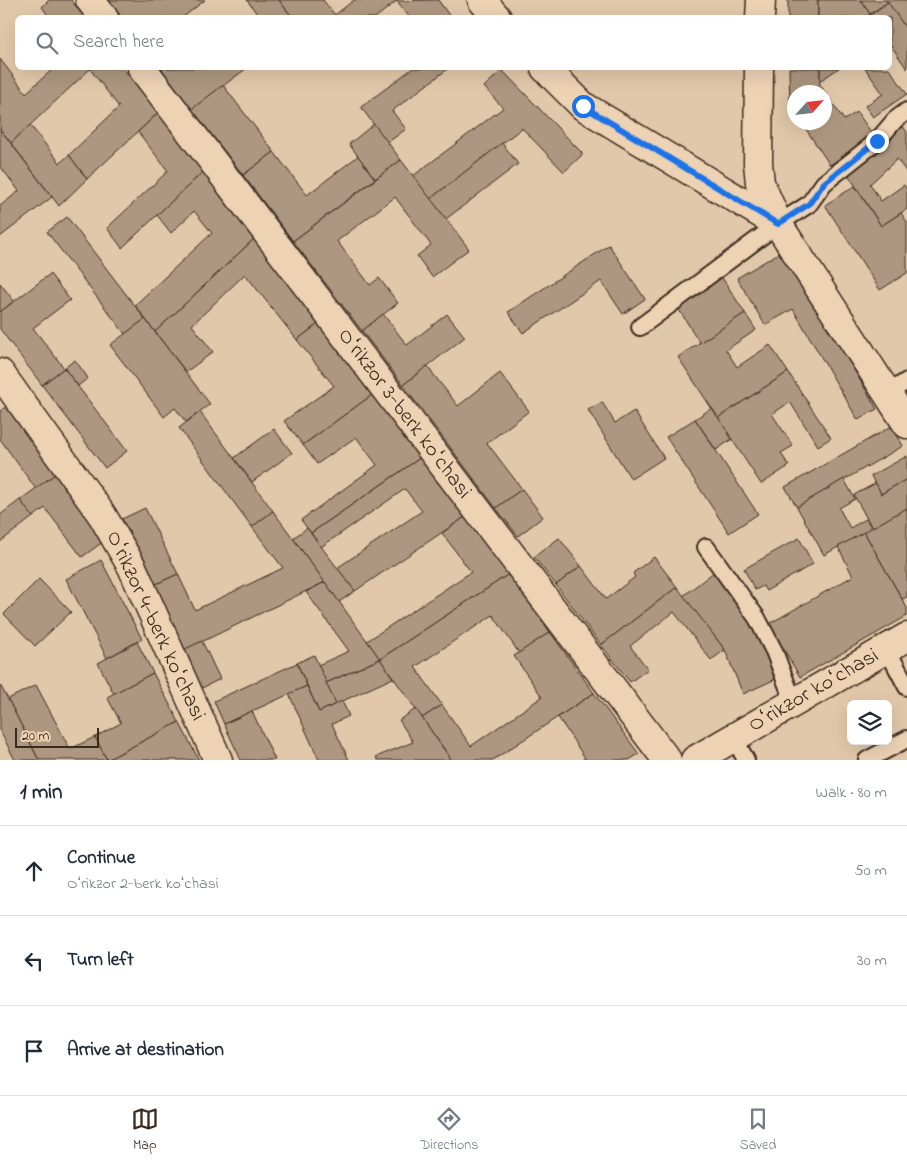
<!DOCTYPE html>
<meta charset="utf-8">
<style>
:root{--surface:#fff;--page:#f6f6f7;--text:#1f2937;--muted:#747a83;--line:#e0e1e3;--accent:#3b2a1e}
body{margin:0;font-family:"Indie Flower",sans-serif;background:var(--page);color:var(--text)}
.controls{position:absolute;right:15px;bottom:15px;display:grid;overflow:hidden;border-radius:8px;box-shadow:0 5px 20px #0002}
.controls button{width:45px;height:45px;display:grid;place-items:center;padding:0;border:0;border-bottom:1px solid var(--line);background:var(--surface);color:var(--text);font:25px sans-serif}
.compass{position:absolute;left:787px;top:85px;width:45px;height:45px;border-radius:50%;background:var(--surface);box-shadow:0 5px 20px #0002;rotate:63deg}
.scale{position:absolute;left:15px;bottom:12px;width:84px;box-sizing:border-box;padding-left:5px;border:2px solid #3b2a1e;border-top:0;font-size:14px;line-height:18px;white-space:nowrap;color:#3b2a1e;-webkit-text-stroke:4px #edd2b4;paint-order:stroke}
.stop{position:absolute;width:15px;height:15px;margin:-11px;border:4px solid #1a73e8;border-radius:50%;background:#fff}
.stop.end{background:#1a73e8;border-color:#fff;box-shadow:0 1px 5px #0008}
.list{margin:0;padding:0;list-style:none}
h2{display:flex;justify-content:space-between;align-items:center;height:65px;margin:0;padding:0 20px;font-size:21px}
h2 small{font-size:16px;font-weight:400;color:var(--muted)}
.list li{display:grid;grid-template-columns:32px 1fr auto;gap:15px;align-items:center;box-sizing:border-box;height:90px;padding:0 20px;border-top:1px solid var(--line)}
.list b{display:block;font-size:19px;white-space:nowrap}
.list p{margin:0;font-size:16px;white-space:nowrap;color:var(--muted)}
.list em{font-size:16px;font-style:normal;color:var(--muted)}
.icon{flex:none;width:28px;height:28px;fill:none;stroke:currentColor;stroke-width:2;stroke-linecap:round;stroke-linejoin:round}
.map{position:relative;flex:none;width:907px;height:760px;overflow:hidden}
.search{position:absolute;background:var(--surface);box-shadow:0 5px 20px #0002;left:15px;right:15px;top:15px;height:55px;display:flex;align-items:center;gap:12px;box-sizing:border-box;padding:0 18px;border-radius:8px;color:var(--muted);font-size:19px}
.sheet{height:335px;background:var(--surface)}
nav{display:flex;justify-content:space-around;align-items:center;box-sizing:border-box;height:70px;border-top:1px solid var(--line);background:var(--surface);font-size:14px;color:var(--muted)}
nav a{display:grid;justify-items:center;gap:2px}
nav .on{color:var(--accent)}
.map>svg:first-child{display:block}
.building{fill:#ae9780;stroke:#3b2a1e}
.lines{fill:none;stroke-linecap:round;stroke-linejoin:round}
.lane-casing{stroke:#3b2a1e;stroke-width:20}
.street-casing{stroke:#3b2a1e;stroke-width:31}
.secondary-casing{stroke:#3b2a1e;stroke-width:31}
.lane{stroke:#edd2b4;stroke-width:16}
.street{stroke:#edd2b4;stroke-width:28}
.secondary{stroke:#edd2b4;stroke-width:28}
.route{stroke:#1a73e8;stroke-width:6}
.labels{text-anchor:middle;dominant-baseline:central;stroke-width:5;stroke-linejoin:round;paint-order:stroke}
.street-label{font-size:22px;fill:#3b2a1e;stroke:#edd2b4}
</style>
<div class="map">
<svg width="907" height="760" viewBox="0 0 907 760">
<rect width="100%" height="100%" fill="#e2c8ab"/>
<filter id="ink" filterUnits="userSpaceOnUse"><feTurbulence type="fractalNoise" baseFrequency=".02" numOctaves="2"/><feDisplacementMap in="SourceGraphic" scale="10" xChannelSelector="R" yChannelSelector="G"/><feConvolveMatrix kernelMatrix="1 2 1 2 8 2 1 2 1" color-interpolation-filters="sRGB"/></filter>
<g filter="url(#ink)">
<g class="building">
<path d="M49 0H71L85 18H50L42 7Z"/>
<path d="M109 0H205L182 18H122Z"/>
<path d="M247 0H279L293 18H260Z"/>
<path d="M279 0H323L335 15 354 0H398L375 18H293Z"/>
<path d="M438 0 451 18H410L397 1Z"/>
<rect x="788" y="0" width="30" height="18"/>
<path d="M820 0H861L870 14 866 18H818V1Z"/>
<path d="M861 0H886L888 2 870 14Z"/>
<path d="M886 0H907V28L906 29Z"/>
<path d="M888 2 907 30V69L890 44V18H866Z"/>
<path d="M0 59 26 93 54 68H91L11 143 0 129Z"/>
<path d="M91 68H123L158 113 87 179 69 155 119 107 90 69Z"/>
<path d="M161 68H247L192 109Z"/>
<path d="M413 68H449L392 111 406 129 387 143 361 107Z"/>
<path d="M789 68H820V85L844 120 857 112 873 135 830 165 801 122H824V92H794V113L790 106Z"/>
<path d="M820 68H839L820 81Z"/>
<path d="M865 68H889L907 94 873 117 865 106 883 94Z"/>
<path d="M502 70 583 154 564 172 522 128 430 199 413 176 503 108 484 87Z"/>
<path d="M223 85 274 152 243 175 192 109Z"/>
<path d="M158 113 203 172 122 248 107 228 168 171 138 132Z"/>
<path d="M899 121 907 132V173L897 159 870 184 881 201 904 185 907 190V209L881 226 846 171Z"/>
<path d="M374 124 401 160 375 179 349 144Z"/>
<path d="M30 125 60 163 69 155 87 179 59 206 11 143Z"/>
<path d="M0 129 52 197 0 237V206L19 191 0 166Z"/>
<path d="M502 143 518 164 446 219 430 199Z"/>
<path d="M274 152 307 195 358 156 375 179 293 241 243 175Z"/>
<path d="M401 160 469 249 432 277 417 256 431 245 395 197 337 241 370 285 379 278 398 303 362 331 293 241Z"/>
<path d="M203 172 254 239 155 332 135 305 212 233 194 211 171 233 157 215Z"/>
<path d="M855 186 881 226 901 213 907 222V273L880 290 825 205Z"/>
<path d="M67 217 145 319 125 334 47 232Z"/>
<path d="M254 239 318 324 297 340 245 274 192 325 213 352 186 372 155 332Z"/>
<path d="M609 245 645 299 623 314 601 281 523 333 508 312Z"/>
<path d="M784 250 877 409 858 420 793 309 765 325 737 278Z"/>
<path d="M50 274 70 300 33 328 64 368 42 385 0 329V312Z"/>
<path d="M721 276 745 313 700 343 676 305Z"/>
<path d="M0 283 14 301 0 312Z"/>
<path d="M745 313 756 330 726 350 737 367 770 345 788 372 718 418 678 357Z"/>
<path d="M383 314 407 345 447 314 465 337 403 385 362 331Z"/>
<path d="M145 319 210 404 186 422 175 408 164 417 110 345Z"/>
<path d="M318 324 372 395 303 445 284 421 334 386 297 340Z"/>
<path d="M75 360 88 378 78 386 64 368Z"/>
<path d="M427 366 458 406 500 373 529 411 487 443 522 489 496 508 403 385Z"/>
<path d="M64 368 127 451 105 468 42 385Z"/>
<path d="M788 372 831 438 818 446 790 402 772 414 793 446 781 453 789 466 761 484 718 418Z"/>
<path d="M372 395 420 458 311 533 301 520 377 465 356 437 317 464 303 445Z"/>
<path d="M602 402 615 423 634 411 664 458 631 479 588 410Z"/>
<path d="M8 405 58 472 36 489 0 439V411Z"/>
<path d="M712 408 732 439 716 450 695 419Z"/>
<path d="M200 412 273 511 252 527 179 428Z"/>
<path d="M695 419 758 514 729 533 666 437Z"/>
<path d="M892 426 903 446 797 507 785 487Z"/>
<path d="M274 429 292 453 252 482 234 458Z"/>
<path d="M907 456V479L881 494 871 476Z"/>
<path d="M420 458 465 517 355 591 337 568 422 511 405 489 321 547 311 533Z"/>
<path d="M58 472 107 539 82 557 45 508 33 517 20 500Z"/>
<path d="M844 479 855 499 839 508 850 528 866 519 872 528 824 555 797 507Z"/>
<path d="M907 479V508L872 528 854 495 876 483 881 494Z"/>
<path d="M522 489 543 517 518 536 496 508Z"/>
<path d="M20 500 33 517 0 542V515Z"/>
<path d="M145 508 178 574 154 585 122 519Z"/>
<path d="M907 508V597L902 599 864 532Z"/>
<path d="M273 511 325 582 185 650 154 585 178 574 195 610 283 568 252 527Z"/>
<path d="M465 517 509 574 380 659 367 641 471 572 442 533Z"/>
<path d="M307 528 355 591 339 602 293 538Z"/>
<path d="M864 532 907 608V616L800 677 769 624 853 576 838 547Z"/>
<path d="M559 538 581 566 556 585 534 557Z"/>
<path d="M799 538 813 564 766 591 763 586 755 590 744 569Z"/>
<path d="M654 557 677 587 601 645 556 585 581 566 606 599 635 577 633 573Z"/>
<path d="M101 560 142 639 107 658 66 579Z"/>
<path d="M714 572 748 615 778 678 743 694 725 650 683 596Z"/>
<path d="M509 574 550 632 519 653 493 615 415 667 442 705 422 718 380 659Z"/>
<path d="M39 579 71 612 35 646 4 614Z"/>
<path d="M325 582 380 659 326 683 318 665 349 651 306 592Z"/>
<path d="M677 587 725 650 711 660 674 612 630 646 648 669 630 682 601 645Z"/>
<path d="M550 632 594 693 493 760H452L422 718 442 705 471 746 542 697 514 656Z"/>
<path d="M202 641 220 679 198 690 179 652Z"/>
<path d="M137 642 153 673 114 694 98 663Z"/>
<path d="M314 655 336 704 319 712 297 663Z"/>
<path d="M380 659 393 678 336 704 326 683Z"/>
<path d="M297 663 307 686 224 724 214 701Z"/>
<path d="M153 673 179 722 107 760 95 737 121 723 107 697Z"/>
<path d="M0 685 8 699 39 760H15L0 731Z"/>
<path d="M36 685 70 749 95 737 107 760H39L8 699Z"/>
<path d="M307 686 319 712 342 701 349 716 332 724 349 760H319L289 694Z"/>
<path d="M594 693 639 754 629 760H582L585 758 558 717Z"/>
<path d="M416 709 450 758 446 760H378L376 757 413 742 399 720Z"/>
<path d="M252 711 275 760H241L224 724Z"/>
<path d="M179 722 199 760H107Z"/>
</g>
<g class="lines">
<g class="lane-casing">
<g id="lane">
<path d="M640 327 778 224 809 204 824 183 877 141 895 120 907 111"/>
<path d="M888 393 907 381"/>
<path d="M706 547 757 618 774 651 794 703"/>
<path d="M887 649 907 687"/>
<path d="M734 738 746 760"/>
<path d="M867 760 907 739"/>
</g>
</g>
<g class="street-casing">
<g id="street">
<path d="M90 0 104 18"/>
<path d="M482 0 497 18"/>
<path d="M760 18 761 0"/>
<path d="M142 68 667 760"/>
<path d="M545 68 583 106 778 224"/>
<path d="M759 68 758 163 760 183 778 224 907 424"/>
<path d="M0 373 102 515 132 567 218 760"/>
</g>
</g>
<g class="secondary-casing">
<path id="secondary" d="M695 760 907 637"/>
</g>
<use href="#lane" class="lane"/>
<use href="#street" class="street"/>
<use href="#secondary" class="secondary"/>
</g>
</g>
<g class="lines" filter="url(#ink)">
<path class="route" d="M583 106 778 224 809 204 824 183 877 141"/>
</g>
<g class="labels">
<g class="street-label">
<text transform="translate(404 414) rotate(53)">Oʻrikzor 3-berk koʻchasi</text>
<text transform="translate(155 626) rotate(65)">Oʻrikzor 4-berk koʻchasi</text>
<text transform="translate(814 691) rotate(-30)">Oʻrikzor koʻchasi</text>
</g>
</g>
</svg>
<div class="controls">
<button><svg class="icon" aria-label="layers" viewBox="0 0 24 24"><path d="M12 4l9 5-9 5-9-5zM3 14l9 5 9-5"/></svg></button>
</div>
<svg class="compass" viewBox="-18 -18 36 36"><path d="M0-13l5 13h-10z" fill="#e53935"/><path d="M0 13l5-13h-10z" fill="#747a83"/></svg>
<div class="scale">20 m</div>
<div class="stop" style="left:583px;top:106px"></div>
<div class="stop end" style="left:877px;top:141px"></div>
<div class="search"><svg class="icon" aria-label="search" viewBox="0 0 24 24"><circle cx="10" cy="10" r="6"/><path d="M15 15l6 6"/></svg>Search here</div>
</div>
<section class="sheet">
<h2>1 min<small>Walk · 80 m</small></h2>
<ul class="list">
<li><svg class="icon" aria-label="ahead" viewBox="0 0 24 24"><path d="M12 20V5M6 11l6-6 6 6"/></svg><div><b>Continue</b><p>Oʻrikzor 2-berk koʻchasi</p></div><em>50 m</em></li>
<li><svg class="icon" aria-label="left" viewBox="0 0 24 24"><path d="M17 20v-9H6M10 6l-5 5 5 5"/></svg><div><b>Turn left</b></div><em>30 m</em></li>
<li><svg class="icon" aria-label="arrive" viewBox="0 0 24 24"><path d="M6 21V4h12l-3 4 3 4H6"/></svg><div><b>Arrive at destination</b></div></li>
</ul>
</section>
<nav>
<a class="on"><svg class="icon" aria-label="map" viewBox="0 0 24 24"><path d="M3 6l6-2 6 2 6-2v14l-6 2-6-2-6 2zM9 4v14M15 6v14"/></svg>Map</a>
<a><svg class="icon" aria-label="directions" viewBox="0 0 24 24"><path d="M12 3l9 9-9 9-9-9zM9 14v-3h6M13 9l2 2-2 2"/></svg>Directions</a>
<a><svg class="icon" aria-label="saved" viewBox="0 0 24 24"><path d="M7 4h10v16l-5-4-5 4z"/></svg>Saved</a>
</nav>
